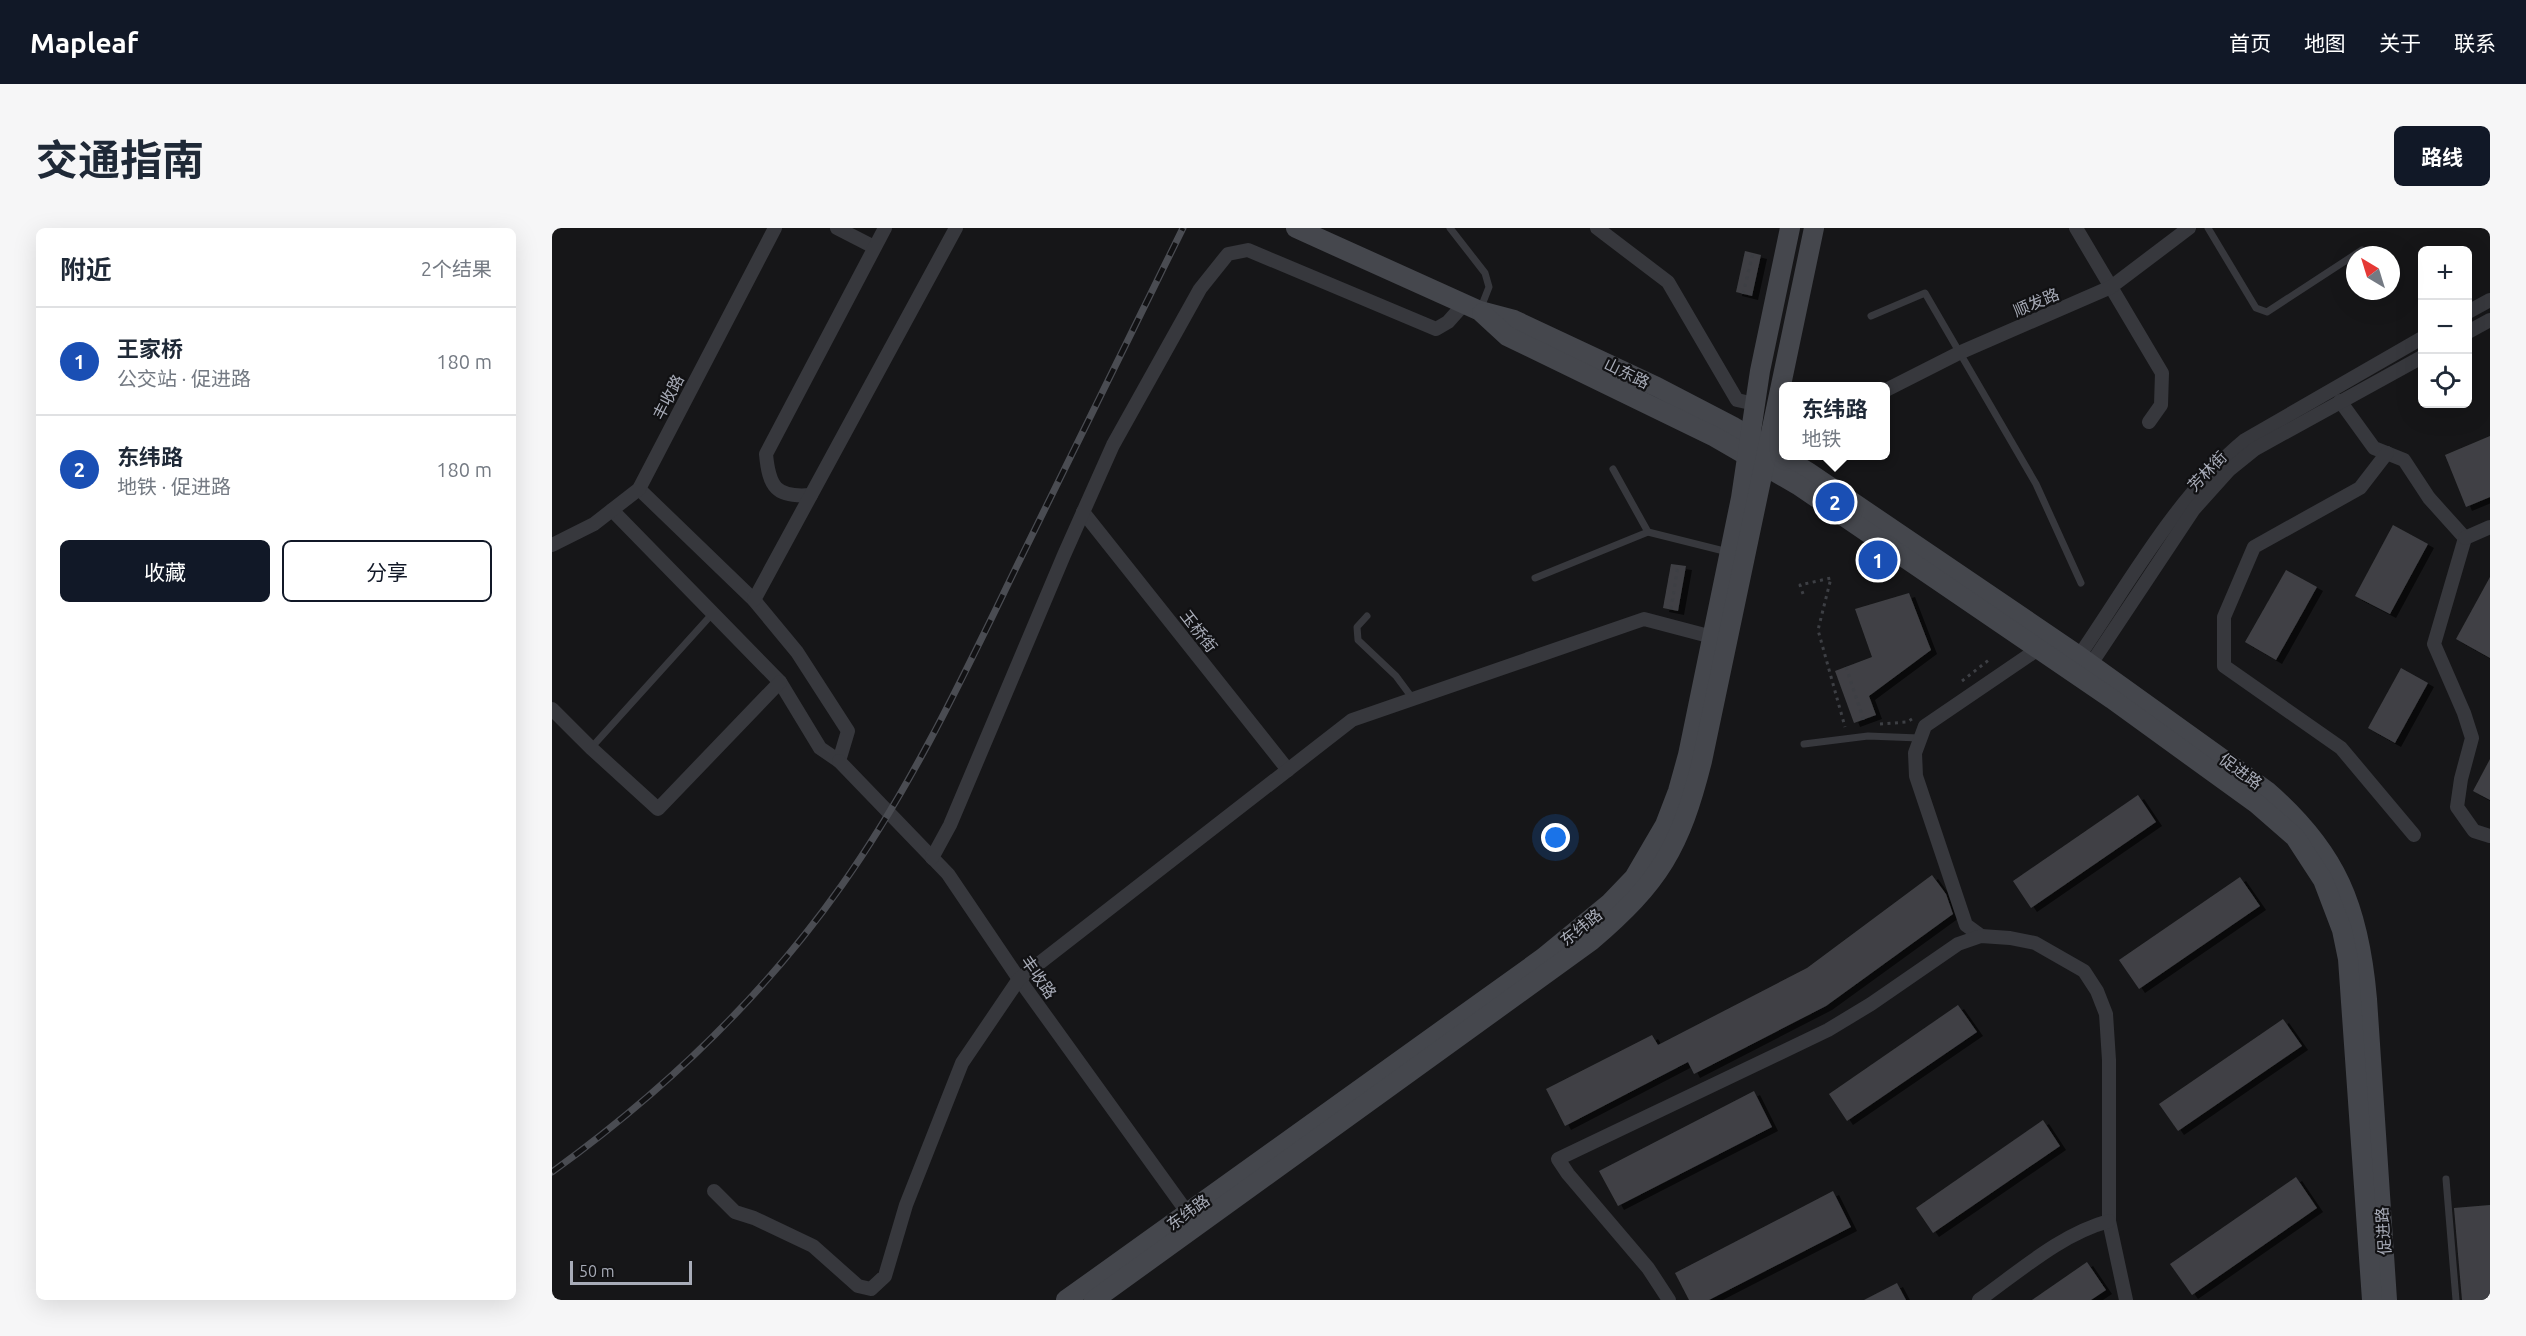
<!DOCTYPE html>
<html lang="zh">
<meta charset="utf-8">
<style>
:root{--surface:#fff;--page:#f6f6f7;--text:#1f2937;--muted:#747a83;--line:#e0e1e3;--accent:#111827}
body{margin:0;font-family:Ubuntu,"Noto Sans SC",sans-serif;background:var(--page);color:var(--text)}
.controls{position:absolute;right:18px;top:18px;display:grid;overflow:hidden;border-radius:9px;box-shadow:0 6px 24px #0002}
.controls button{width:54px;height:54px;display:grid;place-items:center;padding:0;border:0;border-bottom:2px solid var(--line);background:var(--surface);color:var(--text);font:30px sans-serif}
.compass{position:absolute;left:1794px;top:18px;width:54px;height:54px;border-radius:50%;background:var(--surface);box-shadow:0 6px 24px #0002;rotate:322deg}
.scale{position:absolute;left:18px;bottom:15px;width:122px;box-sizing:border-box;padding-left:6px;border:3px solid #a8acb8;border-top:0;font-size:16px;line-height:21px;white-space:nowrap;color:#a8acb8;-webkit-text-stroke:4px #111113;paint-order:stroke}
.you{position:absolute;left:1004px;top:610px;width:21px;height:21px;margin:-15px;border:4px solid #fff;border-radius:50%;background:#1a73e8;box-shadow:0 0 0 9px #1a73e833}
.badge{display:grid;place-items:center;width:39px;height:39px;border-radius:50%;background:var(--accent);color:#fff;font-size:20px;font-weight:700}
.pin{position:absolute;translate:-50% -50%;border:3px solid #fff;box-shadow:0 2px 6px #0006}
.popup{position:absolute;left:1227px;top:154px;width:111px;height:78px;box-sizing:border-box;display:grid;place-content:center;border-radius:9px;background:var(--surface);filter:drop-shadow(0 2px 4px #0005);font-size:20px;white-space:nowrap;color:var(--muted)}
.popup b{font-size:22px;color:var(--text)}
.popup::after{content:'';position:absolute;left:50%;top:100%;margin-left:-12px;border:12px solid transparent;border-top-color:var(--surface)}
.list{margin:0;padding:0;list-style:none}
h2{display:flex;justify-content:space-between;align-items:center;height:78px;margin:0;padding:0 24px;font-size:26px}
h2 small{font-size:20px;font-weight:400;color:var(--muted)}
.list li{display:grid;grid-template-columns:39px 1fr auto;gap:18px;align-items:center;box-sizing:border-box;height:108px;padding:0 24px;border-top:2px solid var(--line)}
.list b{display:block;font-size:22px;white-space:nowrap}
.list p{margin:0;font-size:20px;white-space:nowrap;color:var(--muted)}
.list em{font-size:20px;font-style:normal;color:var(--muted)}
.actions{display:flex;gap:12px;padding:18px 24px}
.actions a{flex:1;padding:14px 0;border:2px solid var(--accent);border-radius:9px;text-align:center;font-size:21px;color:var(--accent)}
.actions .main{background:var(--accent);color:#fff}
.icon{flex:none;width:33px;height:33px;fill:none;stroke:currentColor;stroke-width:2;stroke-linecap:round;stroke-linejoin:round}
.map{position:relative;flex:none;width:1938px;height:1072px;overflow:hidden;border-radius:9px}
header{display:flex;align-items:center;gap:36px;box-sizing:border-box;height:84px;padding:0 30px;background:var(--accent);color:#fff}
header strong{font-size:28px}
nav{display:flex;gap:33px;margin-inline-start:auto;font-size:21px}
.intro{display:flex;align-items:center;justify-content:space-between;box-sizing:border-box;height:144px;padding:0 36px}
h1{margin:0;font-size:42px}
.button{padding:15px 27px;border-radius:9px;background:var(--accent);color:#fff;font-size:21px;font-weight:700}
main{display:flex;gap:36px;padding:0 36px}
aside{flex:1;background:var(--surface);border-radius:9px;box-shadow:0 6px 24px #0002}
.map>svg:first-child{display:block}
.building{fill:#404145;filter:url(#shadow)}
.lines{fill:none;stroke-linecap:round;stroke-linejoin:round}
.path{stroke:#3d3f44;stroke-width:3;stroke-dasharray:3 4.5;stroke-linecap:butt}
.lane{stroke:#37383d;stroke-width:7}
.street{stroke:#37383d;stroke-width:14}
.secondary{stroke:#45474d;stroke-width:20}
.rail-casing{stroke:#4a4c52;stroke-width:7}
.rail{stroke:#111113;stroke-width:4.5;stroke-dasharray:14;stroke-linecap:butt}
.labels{text-anchor:middle;dominant-baseline:central;stroke-width:4.5;stroke-linejoin:round;paint-order:stroke}
.street-label{font-size:16px;fill:#a8acb8;stroke:#111113}
</style>
<header>
<strong>Mapleaf</strong>
<nav><a>首页</a><a>地图</a><a>关于</a><a>联系</a></nav>
</header>
<div class="intro"><h1>交通指南</h1><a class="button">路线</a></div>
<main>
<aside>
<h2>附近<small>2个结果</small></h2>
<ul class="list">
<li><span class="badge" style="background:#1a4fb4">1</span><div><b>王家桥</b><p>公交站 · 促进路</p></div><em>180 m</em></li>
<li><span class="badge" style="background:#1a4fb4">2</span><div><b>东纬路</b><p>地铁 · 促进路</p></div><em>180 m</em></li>
</ul>
<div class="actions"><a class="main">收藏</a><a>分享</a></div>
</aside>
<div class="map">
<svg width="1938" height="1072" viewBox="0 0 1938 1072">
<defs>
<filter id="shadow"><feDropShadow dx="6" dy="4" stdDeviation="0" flood-color="#0009"/></filter>
</defs>
<rect width="100%" height="100%" fill="#161618"/>
<g class="building">
<path d="M1193 23 1209 27 1200 68 1184 64Z"/>
<path d="M1938 208V269L1914 279 1893 227Z"/>
<path d="M1841 297 1876 316 1838 386 1803 368Z"/>
<path d="M1119 336 1134 338 1126 383 1111 380Z"/>
<path d="M1734 342 1765 359 1724 432 1693 414Z"/>
<path d="M1938 349V430L1904 411Z"/>
<path d="M1357 365 1379 422 1317 468 1324 487 1302 495 1283 443 1320 429 1303 381Z"/>
<path d="M1849 440 1876 455 1843 515 1816 500Z"/>
<path d="M1938 531V572L1921 563Z"/>
<path d="M1586 567 1604 594 1479 680 1461 653Z"/>
<path d="M1380 647 1394 666 1401 686 1274 778 1142 846 1136 834 1013 898 994 861 1100 807 1106 817 1255 740Z"/>
<path d="M1688 649 1708 678 1587 761 1567 732Z"/>
<path d="M1406 777 1425 804 1295 893 1277 866Z"/>
<path d="M1731 791 1750 818 1626 903 1607 876Z"/>
<path d="M1202 863 1220 899 1066 978 1047 943Z"/>
<path d="M1491 892 1508 918 1381 1005 1364 980Z"/>
<path d="M1744 949 1765 980 1640 1067 1618 1036Z"/>
<path d="M1281 963 1299 999 1157 1072H1137L1123 1045Z"/>
<path d="M1938 977V1072H1910L1902 980Z"/>
<path d="M1535 1034 1554 1062 1539 1072H1480Z"/>
<path d="M1345 1055 1354 1072H1312Z"/>
</g>
<g class="lines">
<g class="path">
<path d="M1191 66 1201 25"/>
<path d="M1251 366 1248 357 1279 350 1266 402 1293 499"/>
<path d="M1119 381 1126 337"/>
<path d="M1294 439 1313 496"/>
<path d="M1410 453 1438 431"/>
<path d="M1328 496 1355 494 1360 491"/>
</g>
<g class="lane">
<path d="M898 0 933 45 937 59 928 82"/>
<path d="M1656 0 1704 80 1715 84 1810 22"/>
<path d="M1319 88 1373 65 1484 256 1529 355"/>
<path d="M1061 241 1096 304"/>
<path d="M983 350 1096 304 1176 324"/>
<path d="M815 388 805 399 806 412 844 448 861 471"/>
<path d="M1252 516 1316 508 1367 510"/>
<path d="M39 520 161 385"/>
<path d="M1894 951 1904 1072"/>
</g>
<g class="street">
<path d="M285 0 322 19"/>
<path d="M1045 0 1116 54 1185 172 1203 176"/>
<path d="M1524 0 1610 145 1609 177 1597 194"/>
<path d="M1916 84 1938 72"/>
<path d="M1916 104 1938 92"/>
<path d="M1334 162 1407 125 1559 59 1637 0"/>
<path d="M1788 173 1822 220 1852 232 1877 270 1913 310 1882 416 1912 485 1920 510 1909 551 1905 579 1922 603 1938 608"/>
<path d="M1835 225 1808 260 1702 319 1672 389V438L1789 520 1862 607"/>
<path d="M259 267C224 270 217 259 214 226L333 0"/>
<path d="M60 282 228 454 268 520 287 533 296 503 245 424 202 372 87 261"/>
<path d="M531 284 736 542"/>
<path d="M1913 310 1938 299"/>
<path d="M0 317 42 296 87 261 223 0"/>
<path d="M202 372 404 0"/>
<path d="M1526 436 1527 428C1578 354 1623 270 1693 212L1870 110"/>
<path d="M1533 440 1539 436 1642 281 1677 242 1703 221 1870 129"/>
<path d="M0 481 39 520 106 581 228 454"/>
<path d="M287 533 396 646 467 751 640 991"/>
<path d="M380 630 398 597 512 327 561 217 648 61 676 26 696 22 884 101 896 94 912 76"/>
<path d="M1429 708 1414 697 1364 548 1363 525 1373 498 1492 417"/>
<path d="M162 963 183 984 202 990 261 1018 306 1058 319 1061 333 1048 354 977 410 835 467 751 800 492 1092 391 1168 411"/>
<path d="M1117 1072 1096 1040 1016 946 1006 931 1276 802 1319 776 1406 716 1429 708 1458 710 1483 715 1532 743 1545 763 1554 786 1557 832V993L1574 1072"/>
<path d="M1427 1072C1468 1043 1509 1006 1557 993"/>
</g>
<g class="secondary">
<path d="M744 0 928 83 962 92 1105 159 1180 198 1256 244 1527 428 1715 563C1785 624 1807 679 1815 771L1835 1072"/>
<path d="M930 85 955 108 1163 209 1246 257 1560 471 1705 576 1743 609 1771 652 1790 702 1796 731 1820 1072"/>
<path d="M514 1072 991 730 1058 675 1082 650 1113 597 1126 563 1136 527 1189 270 1208 143 1238 0"/>
<path d="M542 1072 1039 713C1108 654 1128 620 1150 533L1262 0"/>
</g>
<g class="rail-casing">
<path id="rail" d="M0 944C111 864 211 769 290 657 358 561 409 453 460 348 517 232 574 116 631 0"/>
</g>
<use href="#rail" class="rail"/>
</g>
<g class="labels">
<g class="street-label">
<text transform="translate(1484 74) rotate(-23)">顺发路</text>
<text transform="translate(1075 145) rotate(26)">山东路</text>
<text transform="translate(116 169) rotate(-63)">丰收路</text>
<text transform="translate(1655 243) rotate(-46)">芳林街</text>
<text transform="translate(647 403) rotate(52)">玉桥街</text>
<text transform="translate(1689 543) rotate(36)">促进路</text>
<text transform="translate(1029 699) rotate(-39)">东纬路</text>
<text transform="translate(487 749) rotate(55)">丰收路</text>
<text transform="translate(636 984) rotate(-36)">东纬路</text>
<text transform="translate(1831 1003) rotate(-94)">促进路</text>
</g>
</g>
</svg>
<div class="controls">
<button>+</button>
<button>−</button>
<button><svg class="icon" aria-label="locate" viewBox="0 0 24 24"><circle cx="12" cy="12" r="6"/><path d="M12 2v4M12 18v4M2 12h4M18 12h4"/></svg></button>
</div>
<svg class="compass" viewBox="-18 -18 36 36"><path d="M0-13l5 13h-10z" fill="#e53935"/><path d="M0 13l5-13h-10z" fill="#747a83"/></svg>
<div class="scale">50 m</div>
<div class="you"></div>
<div class="pin badge" style="left:1326px;top:332px;background:#1a4fb4">1</div>
<div class="pin badge" style="left:1283px;top:274px;background:#1a4fb4">2</div>
<div class="popup"><b>东纬路</b>地铁</div>
</div>
</main>
